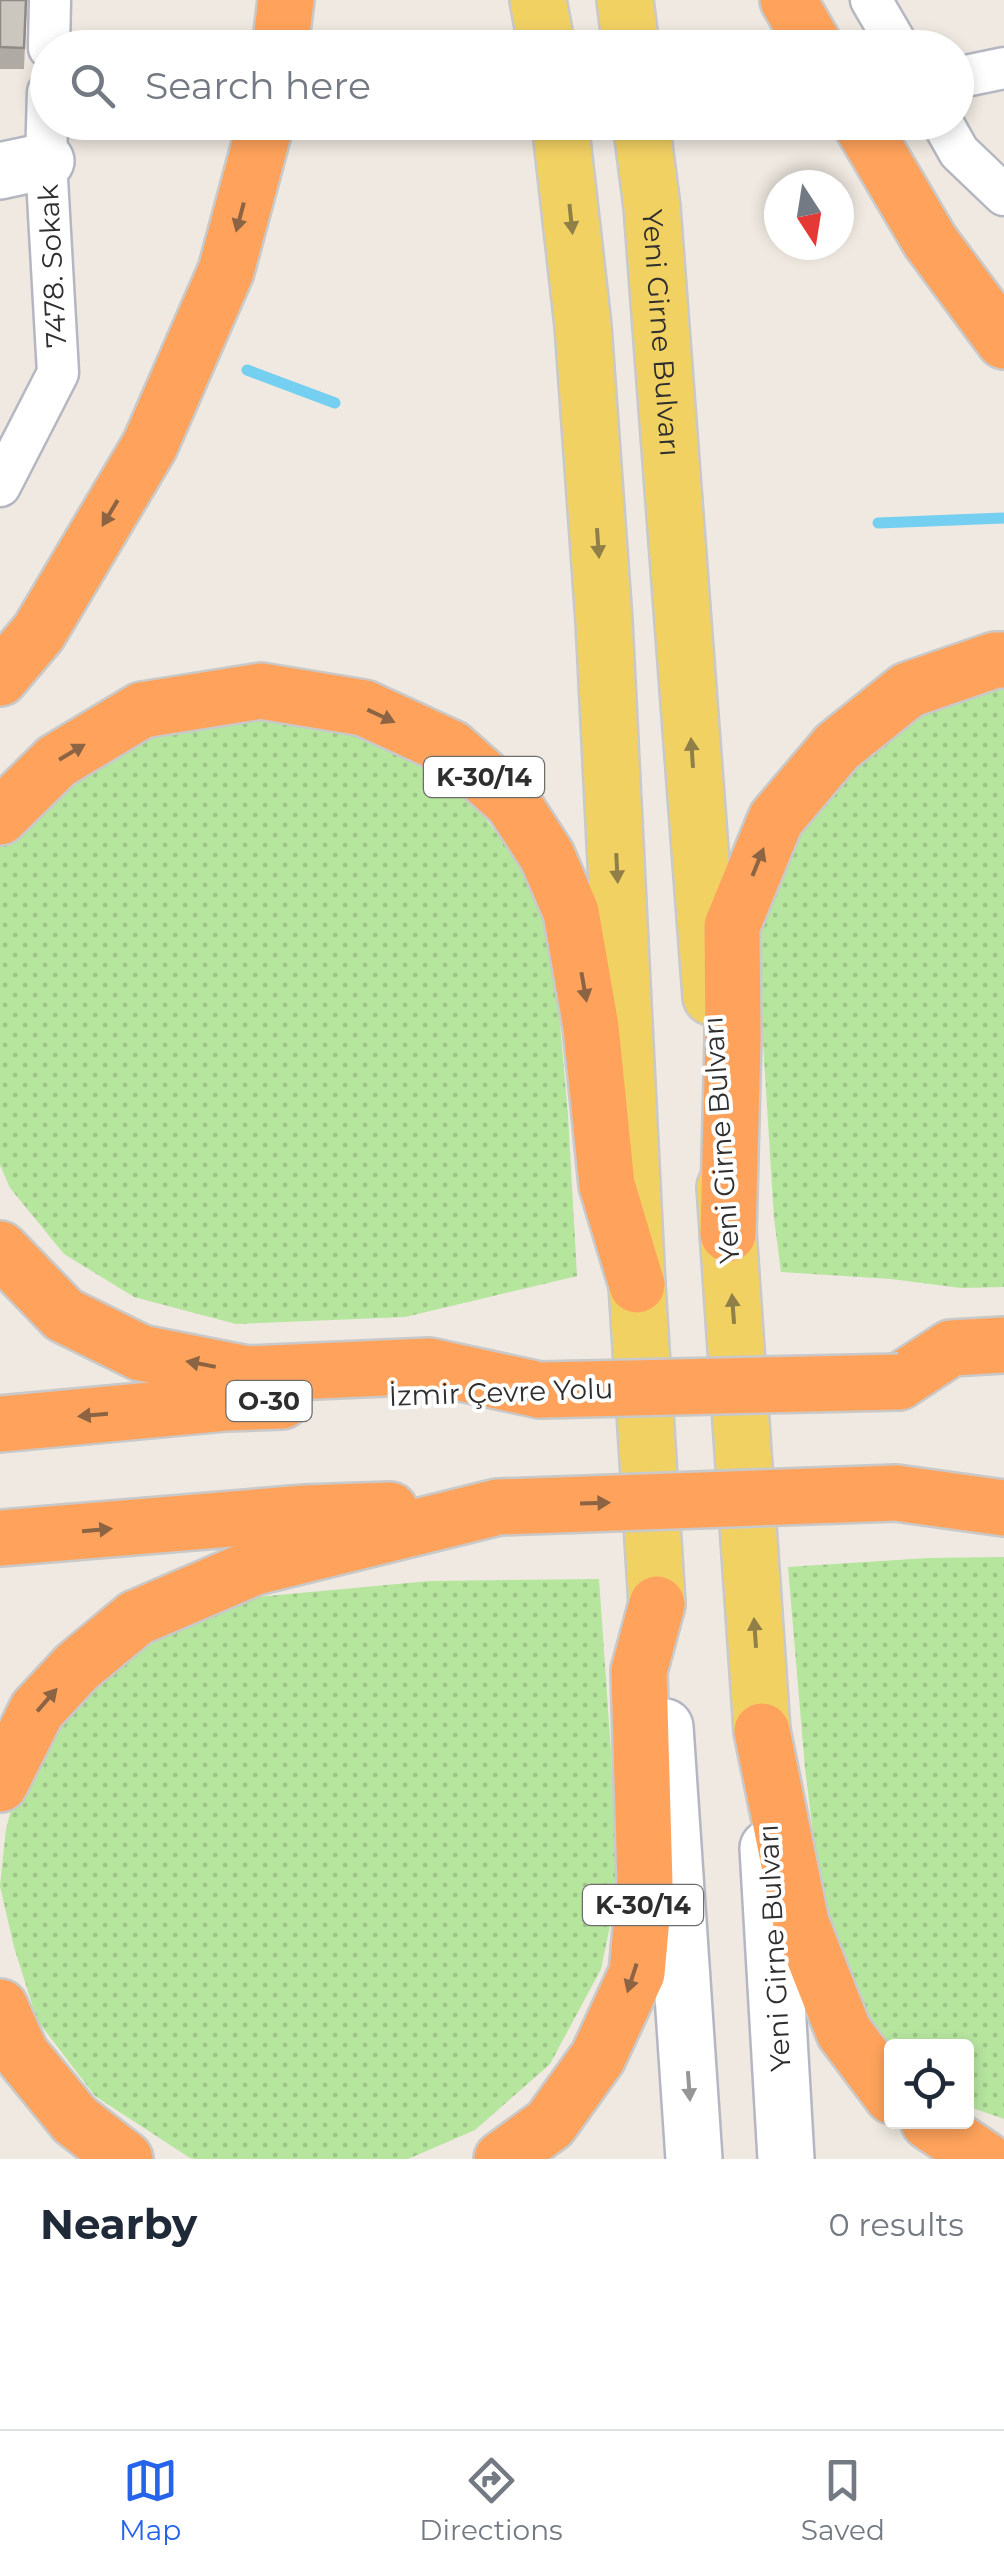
<!DOCTYPE html>
<meta charset="utf-8">
<style>
:root{--surface:#fff;--page:#f2f2f3;--text:#1f2937;--muted:#747a83;--line:#e0e1e3;--accent:#2563eb}
body{margin:0;font-family:Montserrat,sans-serif;background:var(--page);color:var(--text)}
.controls{position:absolute;right:30px;bottom:30px;display:grid;overflow:hidden;border-radius:10px;box-shadow:0 5px 15px #0003}
.controls button{width:90px;height:90px;display:grid;place-items:center;padding:0;border:0;border-bottom:2px solid var(--line);background:var(--surface);color:var(--text);font:50px sans-serif}
.compass{position:absolute;left:764px;top:170px;width:90px;height:90px;border-radius:50%;background:var(--surface);box-shadow:0 5px 15px #0003;rotate:168deg}
.list{margin:0;padding:0;list-style:none}
h2{display:flex;justify-content:space-between;align-items:center;height:130px;margin:0;padding:0 40px;font-size:42px}
h2 small{font-size:32px;font-weight:400;color:var(--muted)}
.icon{flex:none;width:55px;height:55px;fill:none;stroke:currentColor;stroke-width:2;stroke-linecap:round;stroke-linejoin:round}
.map{position:relative;flex:none;width:1004px;height:2159px;overflow:hidden}
.search{position:absolute;background:var(--surface);box-shadow:0 5px 15px #0003;left:30px;right:30px;top:30px;height:110px;display:flex;align-items:center;gap:25px;box-sizing:border-box;padding:0 35px;border-radius:55px;color:var(--muted);font-size:38px}
.sheet{height:270px;background:var(--surface)}
nav{display:flex;justify-content:space-around;align-items:center;box-sizing:border-box;height:140px;border-top:2px solid var(--line);background:var(--surface);font-size:28px;color:var(--muted)}
nav a{display:grid;justify-items:center;gap:5px}
nav .on{color:var(--accent)}
.map>svg:first-child{display:block}
.grass{fill:url(#grass-dots)}
.lines{fill:none;stroke-linecap:round;stroke-linejoin:round}
.stream{stroke:#75cff0;stroke-width:11}
.street-casing{stroke:#b4b7c1;stroke-width:45}
.secondary-casing{stroke:#b4b7c1;stroke-width:60}
.primary-casing{stroke:#c9c9c9;stroke-width:60}
.highway-casing{stroke:#c9c9c9;stroke-width:60}
.street{stroke:#fff;stroke-width:40}
.secondary{stroke:#fff;stroke-width:55}
.primary{stroke:#f2d163;stroke-width:55}
.highway{stroke:#ffa35c;stroke-width:55}
.highway-bridge-casing{stroke:#c9c9c9;stroke-width:60;stroke-linecap:butt}
.highway-bridge{stroke:#ffa35c;stroke-width:55}
.wall{fill:#afaba4}
.building{fill:#cbc7bf;stroke:#8e8b86;stroke-width:2.5}
.oneway{fill:#8c6343}
.oneway2{fill:#908048}
.oneway3{fill:#969696}
.labels{text-anchor:middle;dominant-baseline:central;stroke-width:8;stroke-linejoin:round;paint-order:stroke}
.shield{fill:#fff;stroke:#6d6d6d;stroke-width:2.5}
.shield-label{font-size:25px;font-weight:bold;fill:#2e2e2e}
.street-label{font-size:28px;fill:#2e2e2e;stroke:#fff}
</style>
<div class="map">
<svg width="1004" height="2159" viewBox="0 0 1004 2159">
<defs>
<pattern id="grass-dots" width="8" height="8" patternUnits="userSpaceOnUse" patternTransform="scale(2.5)"><rect width="8" height="8" fill="#b6e59e"/><path d="M2 2h.1M6 6h.1" fill="none" stroke="#9dc588" stroke-width="1.8" stroke-linecap="round"/></pattern>
</defs>
<rect width="100%" height="100%" fill="#efe9e1"/>
<g class="grass">
<path d="M1004 689V1287L961 1288 891 1279 781 1272 774 1218 757 946 775 866 819 789 928 703Z"/>
<path d="M259 709 370 731 449 771 528 874 554 956 568 1115 577 1276 405 1317 236 1324 134 1297 64 1254 10 1188 0 1165V845L22 815 89 757 190 716Z"/>
<path d="M1004 1557V2119L967 2106 966 2046H895L880 2035 840 1971 820 1890 805 1768 788 1567 928 1558Z"/>
<path d="M599 1579 611 1752 617 1892 601 1969 550 2064 475 2130 408 2159H195L190 2158 95 2096 37 2020 14 1947 0 1886 6 1829 23 1766 120 1645 223 1600 430 1581Z"/>
</g>
<g class="lines">
<g class="stream">
<path d="M247 370 335 403"/>
<path d="M878 523 1004 518"/>
</g>
<g class="street-casing">
<g id="street">
<path d="M871 0 899 48"/>
<path d="M49 48 50 0"/>
<path d="M956 78 1004 68"/>
<path d="M942 122 959 152 1004 195"/>
<path d="M0 486 58 373 46 161 48 92"/>
</g>
</g>
<g class="secondary-casing">
<g id="secondary">
<path d="M0 171 46 161"/>
<path d="M665 1727 694 2159"/>
<path d="M768 1848 786 2159"/>
</g>
</g>
<g class="primary-casing">
<g id="primary">
<path d="M538 0 547 48"/>
<path d="M625 0 631 48"/>
<path d="M560 122 583 326 604 621 637 1285 657 1604"/>
<path id="s1" d="M641 122 652 207 711 997"/>
<path d="M725 1187 762 1731"/>
</g>
</g>
<g class="highway-casing">
<g id="highway">
<path d="M788 0 816 48"/>
<path d="M280 48 286 0"/>
<path d="M860 122 930 241 1004 341"/>
<path d="M0 678 39 632 150 445 226 271 266 122"/>
<path d="M0 817 57 761 142 710 261 691 364 708 451 748 512 802 547 856 571 912 591 1027 607 1185 637 1285"/>
<path d="M728 1234 733 1040 732 926 776 819 837 747 908 690 995 660H1004"/>
<path d="M0 1249 64 1315 141 1353 247 1374 429 1366 540 1390"/>
<path d="M899 1382 951 1348 1004 1345"/>
<path d="M0 1424 226 1403 282 1401"/>
<path d="M896 1493 1004 1508"/>
<path d="M0 1538 305 1513 390 1510"/>
<path d="M762 1731 801 1923 844 2032 892 2096"/>
<path d="M0 1784 37 1710 77 1667 136 1618 255 1567 498 1507"/>
<path d="M0 2007 21 2054 75 2120 125 2159"/>
<path d="M929 2122 984 2159"/>
<path d="M502 2159 550 2124 598 2057 637 1973 645 1884 639 1671 657 1604"/>
</g>
</g>
<use href="#street" class="street"/>
<use href="#secondary" class="secondary"/>
<use href="#primary" class="primary"/>
<use href="#highway" class="highway"/>
<g class="highway-bridge-casing">
<g id="highway-bridge">
<path d="M540 1390 899 1382"/>
<path d="M498 1507 896 1493"/>
</g>
</g>
<use href="#highway-bridge" class="highway-bridge"/>
</g>
<path class="wall" d="M0 0H27L24 69H0Z"/>
<path class="building" d="M0 0H26L24 48 0 47Z"/>
<defs><path id="oneway-solid" d="M-6-.8H1V-3.2L6.5 0L1 3.2V.8H-6Z" transform="scale(2.5)"/></defs>
<g class="oneway">
<use href="#oneway-solid" transform="translate(240 217) rotate(105)"/>
<use href="#oneway-solid" transform="translate(110 513) rotate(121)"/>
<use href="#oneway-solid" transform="translate(381 716) rotate(25)"/>
<use href="#oneway-solid" transform="translate(72 752) rotate(-31)"/>
<use href="#oneway-solid" transform="translate(758 862) rotate(-68)"/>
<use href="#oneway-solid" transform="translate(584 987) rotate(80)"/>
<use href="#oneway-solid" transform="translate(201 1364) rotate(-169)"/>
<use href="#oneway-solid" transform="translate(93 1415) rotate(175)"/>
<use href="#oneway-solid" transform="translate(595 1503) rotate(-2)"/>
<use href="#oneway-solid" transform="translate(97 1530) rotate(-5)"/>
<use href="#oneway-solid" transform="translate(47 1700) rotate(-49)"/>
<use href="#oneway-solid" transform="translate(632 1978) rotate(108)"/>
</g>
<g class="oneway2">
<use href="#oneway-solid" transform="translate(571 219) rotate(84)"/>
<use href="#oneway-solid" transform="translate(598 543) rotate(86)"/>
<use href="#oneway-solid" transform="translate(692 753) rotate(-94)"/>
<use href="#oneway-solid" transform="translate(617 868) rotate(87)"/>
<use href="#oneway-solid" transform="translate(733 1309) rotate(-94)"/>
<use href="#oneway-solid" transform="translate(755 1633) rotate(-94)"/>
</g>
<use class="oneway3" href="#oneway-solid" transform="translate(689 2086) rotate(86)"/>
<g class="labels">
<g class="shield">
<rect x="424" y="757" width="120" height="40" rx="8"/>
<rect x="226.5" y="1381" width="85" height="40" rx="8"/>
<rect x="583" y="1885" width="120" height="40" rx="8"/>
</g>
<g class="shield-label">
<text x="484" y="777">K-30/14</text>
<text x="269" y="1401">O-30</text>
<text x="643" y="1905">K-30/14</text>
</g>
<g class="street-label">
<text transform="translate(52 266) rotate(-93)">7478. Sokak</text>
<text stroke="none"><textPath href="#s1" startOffset="212">Yeni Girne Bulvarı</textPath></text>
<text transform="translate(721 1140) rotate(-94)">Yeni Girne Bulvarı</text>
<text transform="translate(501 1392) rotate(-2)">İzmir Çevre Yolu</text>
<text transform="translate(774 1948) rotate(-93)">Yeni Girne Bulvarı</text>
</g>
</g>
</svg>
<div class="controls">
<button><svg class="icon" aria-label="locate" viewBox="0 0 24 24"><circle cx="12" cy="12" r="6"/><path d="M12 2v4M12 18v4M2 12h4M18 12h4"/></svg></button>
</div>
<svg class="compass" viewBox="-18 -18 36 36"><path d="M0-13l5 13h-10z" fill="#e53935"/><path d="M0 13l5-13h-10z" fill="#747a83"/></svg>
<div class="search"><svg class="icon" aria-label="search" viewBox="0 0 24 24"><circle cx="10" cy="10" r="6"/><path d="M15 15l6 6"/></svg>Search here</div>
</div>
<section class="sheet">
<h2>Nearby<small>0 results</small></h2>
<ul class="list">
</ul>
</section>
<nav>
<a class="on"><svg class="icon" aria-label="map" viewBox="0 0 24 24"><path d="M3 6l6-2 6 2 6-2v14l-6 2-6-2-6 2zM9 4v14M15 6v14"/></svg>Map</a>
<a><svg class="icon" aria-label="directions" viewBox="0 0 24 24"><path d="M12 3l9 9-9 9-9-9zM9 14v-3h6M13 9l2 2-2 2"/></svg>Directions</a>
<a><svg class="icon" aria-label="saved" viewBox="0 0 24 24"><path d="M7 4h10v16l-5-4-5 4z"/></svg>Saved</a>
</nav>
